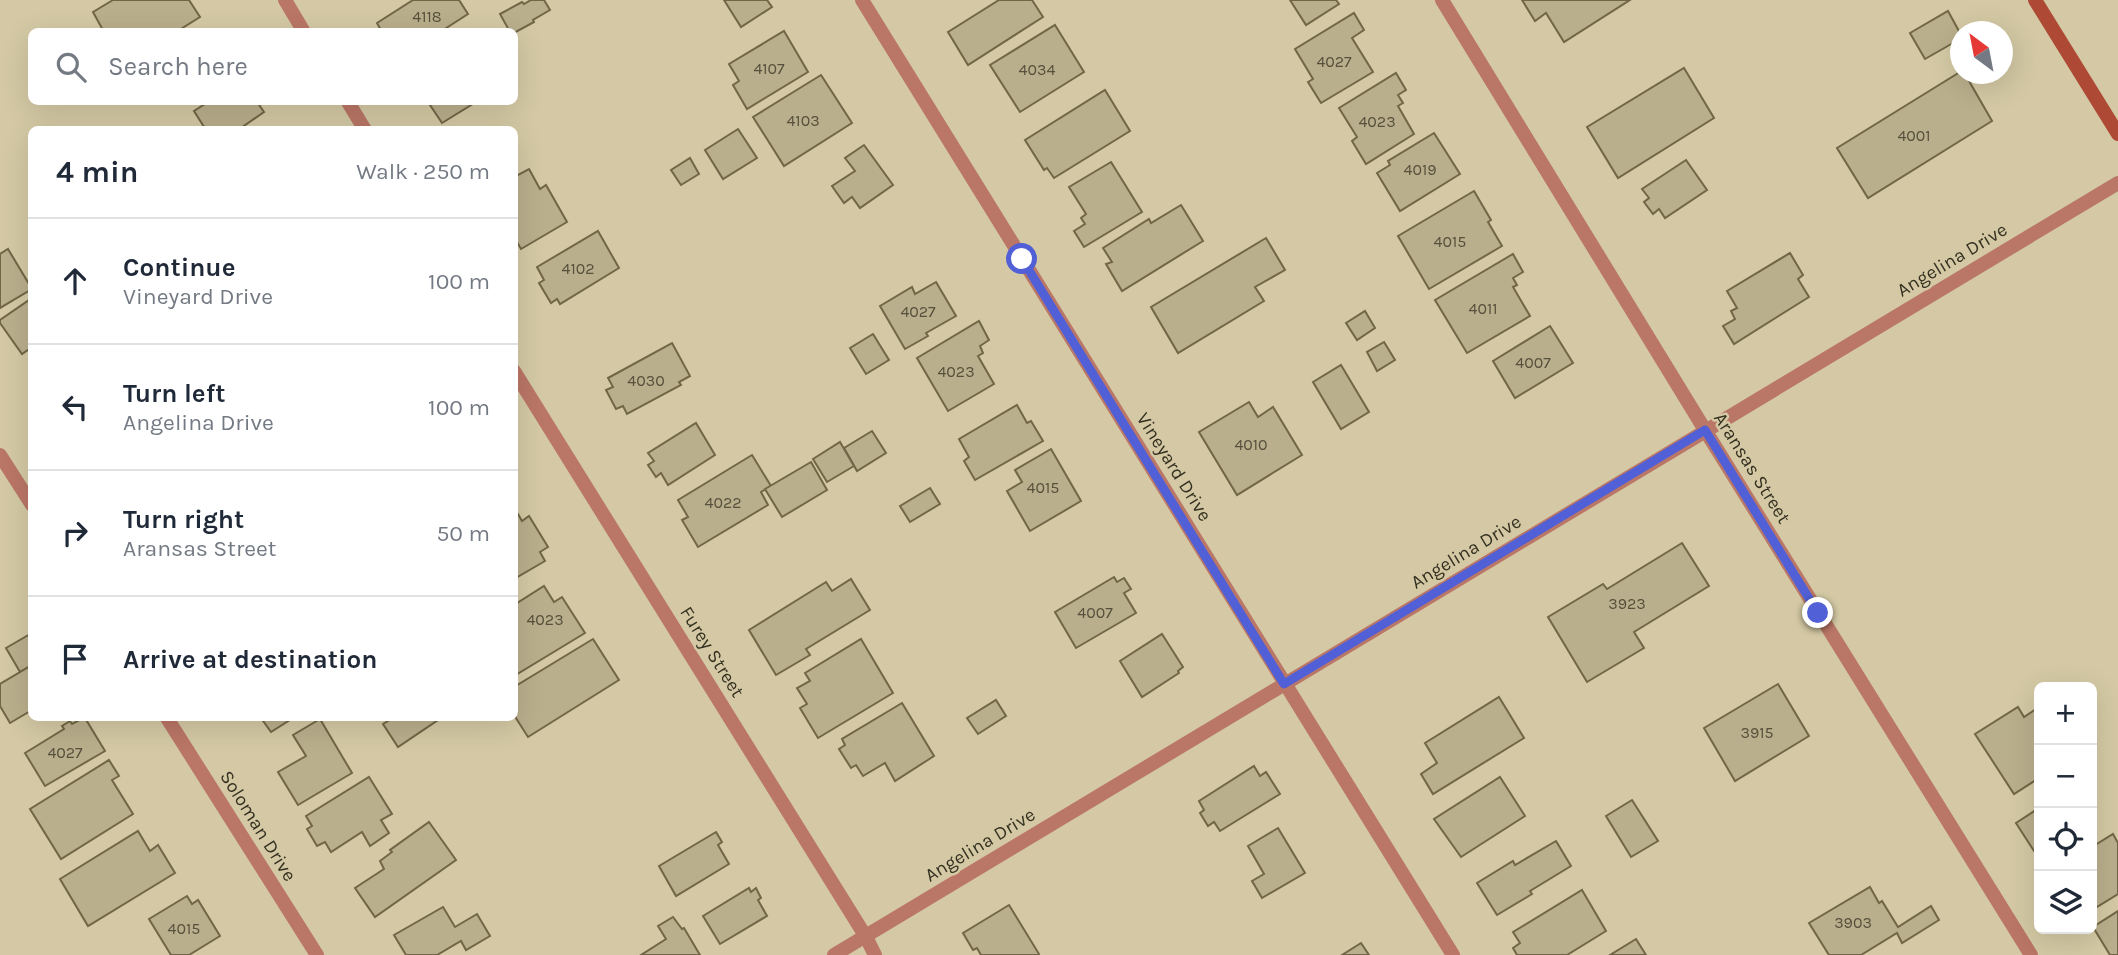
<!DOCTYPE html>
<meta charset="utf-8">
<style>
:root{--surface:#fff;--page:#f6f6f7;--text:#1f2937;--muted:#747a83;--line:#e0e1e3}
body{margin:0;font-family:Karla,sans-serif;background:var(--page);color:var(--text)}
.controls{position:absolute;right:21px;bottom:21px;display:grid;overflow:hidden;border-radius:10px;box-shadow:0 7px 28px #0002}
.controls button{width:63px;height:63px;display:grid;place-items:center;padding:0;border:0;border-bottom:2px solid var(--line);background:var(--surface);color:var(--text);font:35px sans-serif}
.compass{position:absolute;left:1950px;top:21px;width:63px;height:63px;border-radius:50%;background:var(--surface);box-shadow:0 7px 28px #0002;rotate:328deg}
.stop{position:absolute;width:21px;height:21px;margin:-16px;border:5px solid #5160d6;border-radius:50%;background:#fff}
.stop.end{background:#5160d6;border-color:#fff;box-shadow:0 2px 7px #0008}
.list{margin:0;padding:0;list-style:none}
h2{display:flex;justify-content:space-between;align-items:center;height:91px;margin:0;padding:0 28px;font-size:30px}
h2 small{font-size:23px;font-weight:400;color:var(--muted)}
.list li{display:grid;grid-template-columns:46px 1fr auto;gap:21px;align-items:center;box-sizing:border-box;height:126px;padding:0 28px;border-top:2px solid var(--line)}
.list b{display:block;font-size:26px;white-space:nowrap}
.list p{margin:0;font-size:23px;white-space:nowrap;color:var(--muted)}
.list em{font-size:23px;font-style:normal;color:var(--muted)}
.icon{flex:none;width:38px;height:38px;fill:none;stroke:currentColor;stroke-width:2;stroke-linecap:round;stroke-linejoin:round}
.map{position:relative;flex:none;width:2118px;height:955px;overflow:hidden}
.search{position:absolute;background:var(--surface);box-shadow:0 7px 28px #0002;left:28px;top:28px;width:490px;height:77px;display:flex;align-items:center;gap:18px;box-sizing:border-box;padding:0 24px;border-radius:10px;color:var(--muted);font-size:26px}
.panel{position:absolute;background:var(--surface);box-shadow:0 7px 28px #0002;left:28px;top:126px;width:490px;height:595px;border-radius:10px}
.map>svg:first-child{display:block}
.building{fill:#baaf8c;stroke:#716746;stroke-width:2}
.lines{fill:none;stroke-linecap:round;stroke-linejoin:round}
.street{stroke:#ba7666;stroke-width:14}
.secondary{stroke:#ad4934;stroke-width:14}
.route{stroke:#5160d6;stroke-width:9}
.labels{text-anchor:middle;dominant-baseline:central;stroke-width:5;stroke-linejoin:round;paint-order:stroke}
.number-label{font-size:16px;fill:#56503c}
.street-label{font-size:19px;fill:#353122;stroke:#d4c9a4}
</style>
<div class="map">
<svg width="2118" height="955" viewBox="0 0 2118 955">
<rect width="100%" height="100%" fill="#d4c9a4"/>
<g class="building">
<path d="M113 0H189L200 17 176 32H104L93 12Z"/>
<path d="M413 0H459L468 14 440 32H382L377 23Z"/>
<path d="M531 0H544L550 10 533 20 534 22 514 33 510 32 500 14 522 2 524 4Z"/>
<path d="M724 0H767L772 7 741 27Z"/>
<path d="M999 0H1032L1043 17 968 65 948 32Z"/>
<path d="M1290 0H1336L1339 4 1306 25Z"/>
<path d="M1522 0H1630L1564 42 1546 13 1535 21Z"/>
<path d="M1948 11 1960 33V39L1925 59 1910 33Z"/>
<path d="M1354 13 1364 30 1352 38 1373 72 1321 103 1308 82 1313 79 1295 49Z"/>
<path d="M1055 25 1084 72 1020 112 990 65Z"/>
<path d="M784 31 808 72 747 109 733 85 739 81 729 64Z"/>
<path d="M1684 68 1714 118 1618 178 1587 127Z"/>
<path d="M1960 72V74H1965L1992 121 1868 198 1837 148Z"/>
<path d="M1396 73 1406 90 1398 95 1403 103 1398 106 1414 134 1366 164 1352 141 1357 137 1339 108Z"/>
<path d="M821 75 852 123 784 166 753 117Z"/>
<path d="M1105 90 1130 131 1054 178 1047 168 1044 170 1025 140Z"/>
<path d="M208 102H257L264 112 238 130H206L194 111Z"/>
<path d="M428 102H476L442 123Z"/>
<path d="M738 129 757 158 723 179 705 150Z"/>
<path d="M1434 133 1460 174 1400 211 1377 173 1390 165 1388 161Z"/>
<path d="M864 145 893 185 860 208 852 197 844 203 832 186 855 171 845 158Z"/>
<path d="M690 158 699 174 681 185 671 170Z"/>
<path d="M1686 160 1707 190 1665 218 1659 209 1653 214 1644 202 1649 198 1642 189Z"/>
<path d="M1111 162 1142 212 1084 247 1074 231 1085 224 1081 218 1086 214 1069 187Z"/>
<path d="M529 169 540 189 546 185 567 222 521 249 514 237V177Z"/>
<path d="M1474 191 1491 220 1488 222 1502 246 1429 289 1398 236Z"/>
<path d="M1181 205 1203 241 1122 291 1106 264 1112 262 1103 248 1149 219 1151 223Z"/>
<path d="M598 231 619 268 560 304 557 299 551 303 539 283 544 280 537 267Z"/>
<path d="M1266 238 1285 270 1255 287 1264 301 1178 353 1151 307Z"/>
<path d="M8 249 32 289 0 308V254Z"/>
<path d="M1790 253 1803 275 1798 279 1809 297 1734 344 1723 326 1735 319 1731 311 1737 308 1727 291Z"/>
<path d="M1513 254 1523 272 1513 278 1517 285 1513 287 1530 316 1467 353 1435 300Z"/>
<path d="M936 282 956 316 926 333 928 336 905 349 880 306 912 287 915 294Z"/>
<path d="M32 298V347L22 354 0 323V320Z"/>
<path d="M1365 311 1375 328 1357 340 1346 323Z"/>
<path d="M979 321 989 340 980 346 983 353 978 356 994 384 948 411 917 358Z"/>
<path d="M1550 326 1573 363 1515 398 1493 361Z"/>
<path d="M873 334 889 360 866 374 850 348Z"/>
<path d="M1384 342 1395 360 1377 371 1367 352Z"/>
<path d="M672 343 690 376 679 382 681 385 627 414 623 406 616 409 606 390 613 387 608 378Z"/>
<path d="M1341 365 1369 412 1341 429 1313 382Z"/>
<path d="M1249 402 1258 417 1273 407 1302 455 1237 495 1199 432Z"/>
<path d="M1017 405 1027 423 1031 421 1043 441 975 480 964 461 969 457 959 439Z"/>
<path d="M696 423 715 455 668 485 661 473 656 477 648 465 654 461 648 453Z"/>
<path d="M872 431 886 453 857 471 844 448Z"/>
<path d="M840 442 854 466 827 482 813 459Z"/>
<path d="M1051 449 1081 501 1030 531 1007 491 1022 482 1015 470Z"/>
<path d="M752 455 771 486 761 492 768 505 698 547 682 520 688 517 678 500Z"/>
<path d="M811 462 827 490 782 517 765 489Z"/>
<path d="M930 488 940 504 910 522 900 506Z"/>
<path d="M518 514 522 521 529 516 548 547 540 552 545 561 514 579V516Z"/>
<path d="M1682 543 1709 586 1634 632 1644 648 1587 682 1548 617 1603 584 1607 589Z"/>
<path d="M1114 577 1117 582 1124 578 1131 589 1124 593 1136 613 1076 648 1055 612Z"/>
<path d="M851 579 870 610 806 649 810 655 776 675 749 630 826 582 832 591Z"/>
<path d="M544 586 554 602 562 597 585 633 514 676V605Z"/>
<path d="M32 633V665L20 672 6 648Z"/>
<path d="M1162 634 1183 667 1178 671 1179 673 1142 697 1120 661Z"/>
<path d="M593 639 619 680 528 737 514 715V687Z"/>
<path d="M861 639 893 693 818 738 800 708 807 704 797 688 810 681 805 673Z"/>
<path d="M32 665V710L10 723 0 706V684Z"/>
<path d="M1778 684 1809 736 1735 781 1704 728Z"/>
<path d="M1499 697 1524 738 1433 794 1421 774 1437 763 1425 743Z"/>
<path d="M996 700 1006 716 978 734 967 718Z"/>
<path d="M902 703 934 756 895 781 885 763 863 776 856 765 851 768 839 749 845 745 842 739Z"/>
<path d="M2018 707 2024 717 2039 707V778L2014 794 1975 734Z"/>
<path d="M83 718H85L105 751 45 786 25 753 64 729 62 726 70 721 72 724Z"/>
<path d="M261 718H293L271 732Z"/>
<path d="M393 718H436L438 720 398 747 383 724Z"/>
<path d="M320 719 352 773 298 805 278 772 306 756 293 735Z"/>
<path d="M109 760 119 776 112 780 133 814 61 859 30 809Z"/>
<path d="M1254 766 1260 776 1266 772 1280 794 1220 831 1214 822 1208 826 1200 813 1204 810 1199 801Z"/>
<path d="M369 777 392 814 381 820 389 833 370 846 362 832 331 852 325 842 317 846 307 829 312 826 306 816Z"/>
<path d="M1500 777 1525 816 1461 857 1434 819Z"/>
<path d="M1632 800 1658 841 1631 857 1606 816Z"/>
<path d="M2039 808V848L2034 851 2016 823Z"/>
<path d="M429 822 456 860 375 917 355 888 384 869 380 861 392 852 390 850Z"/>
<path d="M1278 828 1305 873 1262 898 1252 881 1264 874 1248 846Z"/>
<path d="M138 831 150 851 158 845 175 873 88 926 60 879Z"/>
<path d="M716 832 722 842 718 845 729 864 676 896 659 866Z"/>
<path d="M2113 834 2118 843V894L2092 910V847Z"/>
<path d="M1556 841 1571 866 1530 891 1532 894 1497 915 1477 883 1513 861 1515 865Z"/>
<path d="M1870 887 1879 903 1882 901 1898 927 1931 906 1939 920 1902 943 1897 933 1861 955H1829L1809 923Z"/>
<path d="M749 888 751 892 756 888 761 898 758 900 767 916 720 944 703 916Z"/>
<path d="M1582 890 1606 931 1567 955H1517L1513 948 1520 943 1513 932Z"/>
<path d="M187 896 192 904 198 900 220 936 189 955H171L149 919Z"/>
<path d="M1009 905 1039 954 1038 955H981L977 948 973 950 963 933Z"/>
<path d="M443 907 455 927 477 914 490 936 466 950 461 941 437 955H406L394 935Z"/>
<path d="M2118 911V955H2110L2093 927Z"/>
<path d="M673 917 682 929 684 928 700 955H641L666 939 658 926Z"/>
<path d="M1636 939 1646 955H1610Z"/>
<path d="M1361 943 1369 955H1342Z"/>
</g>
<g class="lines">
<g class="street">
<path d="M285 0 304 32"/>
<path d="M862 0 1453 955"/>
<path d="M1442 0 1705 430 2031 955"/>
<path d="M348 102 365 130"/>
<path d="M514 371 866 937 875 955"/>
<path d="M0 455 32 505"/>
<path d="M167 718 317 955"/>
<path d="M834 955 2118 183"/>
</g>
<path class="secondary" d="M2035 0 2118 134"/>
</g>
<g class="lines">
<path class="route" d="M1022 259 1284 684 1705 430 1818 613"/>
</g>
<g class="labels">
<g class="number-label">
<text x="427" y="16">4118</text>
<text x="1334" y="61">4027</text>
<text x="769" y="68">4107</text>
<text x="1037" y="69">4034</text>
<text x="803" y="120">4103</text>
<text x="1377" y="121">4023</text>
<text x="1914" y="135">4001</text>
<text x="1420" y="169">4019</text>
<text x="1450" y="241">4015</text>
<text x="578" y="268">4102</text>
<text x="1483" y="308">4011</text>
<text x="918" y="311">4027</text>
<text x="1533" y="362">4007</text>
<text x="956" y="371">4023</text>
<text x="646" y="380">4030</text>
<text x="1251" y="444">4010</text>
<text x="1043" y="487">4015</text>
<text x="723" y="502">4022</text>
<text x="1627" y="603">3923</text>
<text x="1095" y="612">4007</text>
<text x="545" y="619">4023</text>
<text x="1757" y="732">3915</text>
<text x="65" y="752">4027</text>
<text x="1853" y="922">3903</text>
<text x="184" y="928">4015</text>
</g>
<g class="street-label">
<text transform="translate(1952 260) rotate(-31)">Angelina Drive</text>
<text transform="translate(1174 467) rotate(58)">Vineyard Drive</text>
<text transform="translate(1752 468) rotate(58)">Aransas Street</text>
<text transform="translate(1466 552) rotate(-31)">Angelina Drive</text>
<text transform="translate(712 652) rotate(58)">Furey Street</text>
<text transform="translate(258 826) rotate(58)">Soloman Drive</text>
<text transform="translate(980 845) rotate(-31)">Angelina Drive</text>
</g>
</g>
</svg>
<div class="controls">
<button>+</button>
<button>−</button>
<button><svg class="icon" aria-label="locate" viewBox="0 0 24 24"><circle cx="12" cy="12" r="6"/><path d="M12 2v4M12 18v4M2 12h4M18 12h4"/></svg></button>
<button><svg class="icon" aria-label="layers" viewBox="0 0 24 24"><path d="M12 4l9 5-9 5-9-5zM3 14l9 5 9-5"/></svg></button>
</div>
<svg class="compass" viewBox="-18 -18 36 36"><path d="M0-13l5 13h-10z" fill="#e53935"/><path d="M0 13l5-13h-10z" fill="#747a83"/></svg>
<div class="stop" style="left:1022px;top:259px"></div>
<div class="stop end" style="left:1818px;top:613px"></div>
<div class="search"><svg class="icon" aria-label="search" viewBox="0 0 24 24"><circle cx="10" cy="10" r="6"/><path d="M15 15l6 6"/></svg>Search here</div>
<section class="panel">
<h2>4 min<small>Walk · 250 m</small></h2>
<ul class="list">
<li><svg class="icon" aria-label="ahead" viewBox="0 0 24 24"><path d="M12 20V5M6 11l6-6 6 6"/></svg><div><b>Continue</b><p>Vineyard Drive</p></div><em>100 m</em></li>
<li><svg class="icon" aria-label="left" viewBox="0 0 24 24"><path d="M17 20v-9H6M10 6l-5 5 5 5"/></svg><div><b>Turn left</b><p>Angelina Drive</p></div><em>100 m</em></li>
<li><svg class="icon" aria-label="right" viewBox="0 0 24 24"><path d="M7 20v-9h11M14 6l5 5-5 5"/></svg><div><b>Turn right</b><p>Aransas Street</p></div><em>50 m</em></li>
<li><svg class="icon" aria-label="arrive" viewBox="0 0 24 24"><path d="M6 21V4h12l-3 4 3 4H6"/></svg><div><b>Arrive at destination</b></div></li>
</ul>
</section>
</div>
